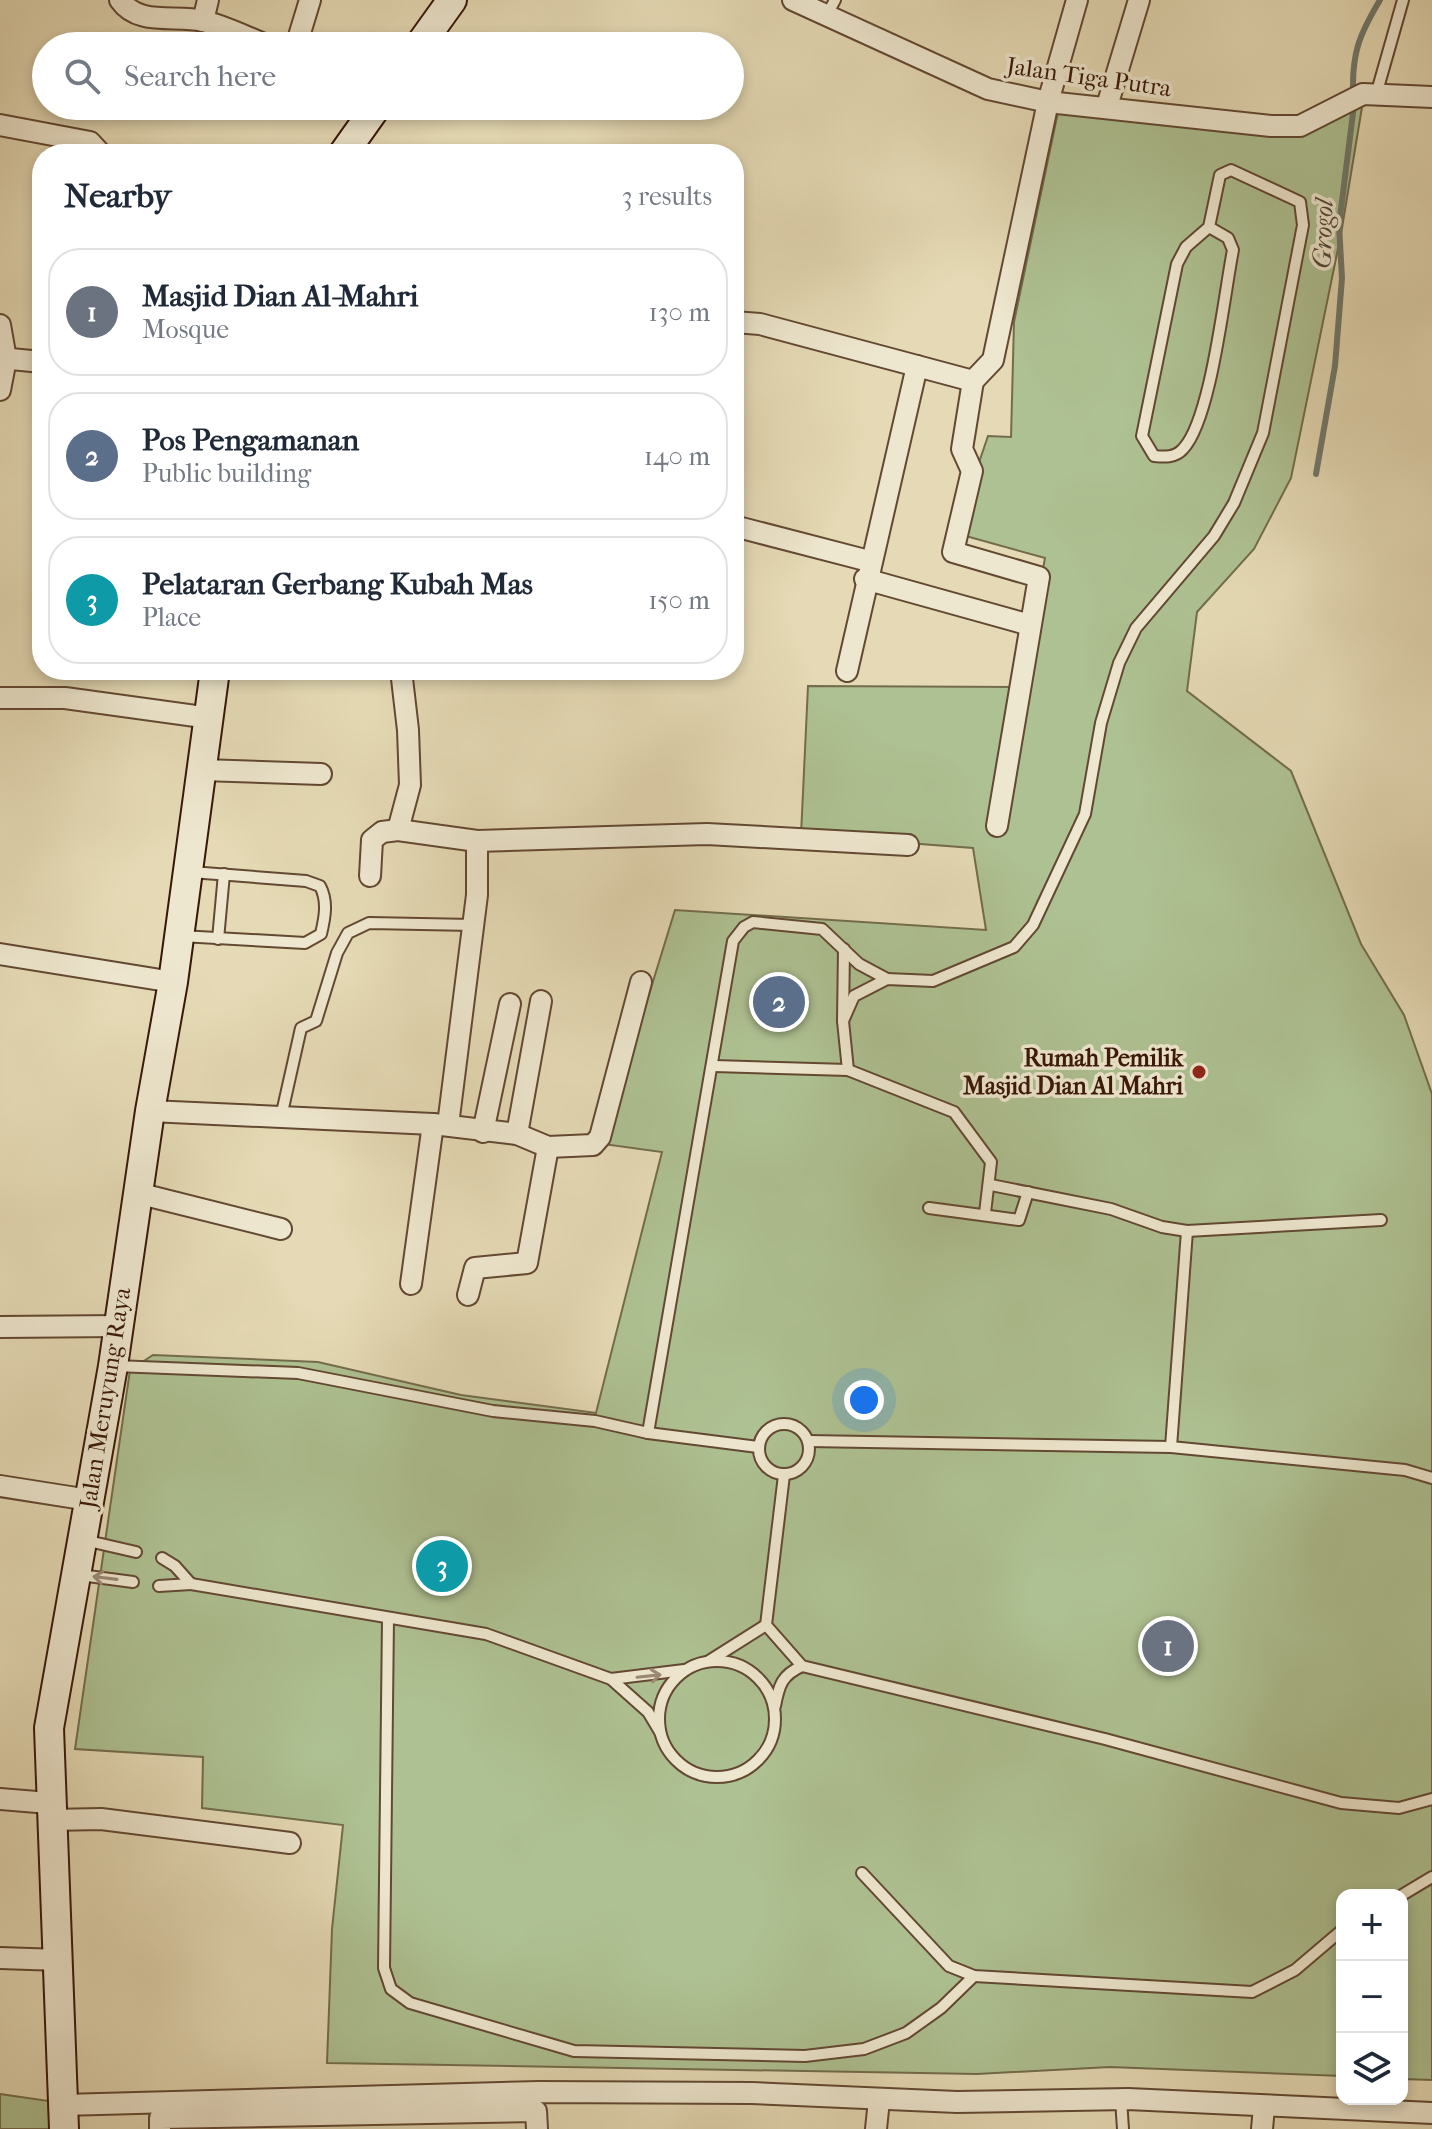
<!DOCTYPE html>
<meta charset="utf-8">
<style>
:root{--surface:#fff;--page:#f2f2f3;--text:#1f2937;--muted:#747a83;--line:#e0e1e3;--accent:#0b8043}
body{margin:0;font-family:"IM FELL French Canon",serif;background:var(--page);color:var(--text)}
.controls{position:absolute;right:24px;bottom:24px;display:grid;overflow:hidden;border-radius:16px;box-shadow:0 4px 12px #0003}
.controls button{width:72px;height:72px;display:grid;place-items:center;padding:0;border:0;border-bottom:2px solid var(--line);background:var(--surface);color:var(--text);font:40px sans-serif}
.you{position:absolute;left:864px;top:1400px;width:28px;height:28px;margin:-20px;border:6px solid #fff;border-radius:50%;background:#1a73e8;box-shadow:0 0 0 12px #1a73e833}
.badge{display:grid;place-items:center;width:52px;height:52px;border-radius:50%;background:var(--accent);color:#fff;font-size:26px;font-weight:700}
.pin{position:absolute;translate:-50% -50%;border:4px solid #fff;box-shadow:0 2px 8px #0006}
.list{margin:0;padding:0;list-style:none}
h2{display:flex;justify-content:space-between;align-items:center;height:104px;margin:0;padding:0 32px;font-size:34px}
h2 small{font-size:26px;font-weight:400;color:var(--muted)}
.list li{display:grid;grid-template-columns:52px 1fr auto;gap:24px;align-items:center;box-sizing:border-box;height:128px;margin:0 16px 16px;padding:0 16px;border:2px solid var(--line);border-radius:32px}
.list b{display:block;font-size:30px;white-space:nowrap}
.list p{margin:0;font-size:26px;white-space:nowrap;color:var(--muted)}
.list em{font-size:26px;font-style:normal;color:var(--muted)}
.icon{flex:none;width:44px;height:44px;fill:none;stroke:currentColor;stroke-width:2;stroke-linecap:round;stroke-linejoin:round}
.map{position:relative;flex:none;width:1432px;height:2129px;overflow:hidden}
.search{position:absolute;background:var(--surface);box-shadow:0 4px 12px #0003;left:32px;top:32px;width:712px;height:88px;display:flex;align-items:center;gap:20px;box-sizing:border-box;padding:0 28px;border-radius:44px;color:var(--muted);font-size:30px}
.panel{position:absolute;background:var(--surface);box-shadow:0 4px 12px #0003;left:32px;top:144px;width:712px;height:536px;border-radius:32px}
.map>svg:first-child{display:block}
.green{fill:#aec192;stroke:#736c4c;stroke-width:2}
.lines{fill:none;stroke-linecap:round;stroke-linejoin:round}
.stream{stroke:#70796d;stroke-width:6}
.lane-casing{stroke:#634832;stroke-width:14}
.street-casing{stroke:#634832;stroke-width:24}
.secondary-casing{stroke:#381707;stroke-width:32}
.lane{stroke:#eee7cf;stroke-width:10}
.street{stroke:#eee7cf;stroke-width:20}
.secondary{stroke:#eee7cf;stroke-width:28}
.oneway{stroke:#9c8975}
.poi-dot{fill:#8f2418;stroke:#eee7cf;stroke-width:3}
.labels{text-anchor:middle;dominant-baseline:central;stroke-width:7;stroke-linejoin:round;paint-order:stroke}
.street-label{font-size:24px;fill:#381707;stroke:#eee7cf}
.poi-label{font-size:24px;font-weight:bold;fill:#381707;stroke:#eee7cf;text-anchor:end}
.water-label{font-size:26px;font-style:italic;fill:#54483a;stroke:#eee7cf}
</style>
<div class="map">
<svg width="1432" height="2129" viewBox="0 0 1432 2129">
<rect width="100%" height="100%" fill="#e5dab5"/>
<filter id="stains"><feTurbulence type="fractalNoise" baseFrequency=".0025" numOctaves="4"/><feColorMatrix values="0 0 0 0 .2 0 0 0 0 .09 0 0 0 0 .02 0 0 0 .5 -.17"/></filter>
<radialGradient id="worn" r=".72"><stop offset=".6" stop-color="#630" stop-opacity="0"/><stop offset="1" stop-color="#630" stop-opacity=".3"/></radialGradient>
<g class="green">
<path d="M1365 89 1341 234 1291 478 1254 549 1197 612 1187 691 1291 771 1361 944 1404 1015 1432 1094V2080L1402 2079V1895H1342V2076L1110 2067 977 2074 327 2063 332 1929 343 1825 202 1808 203 1757 75 1749 130 1370 153 1355 318 1362 461 1395 596 1413 662 1152 603 1144 675 910 986 930 973 848 801 835 808 686 1022 687 1045 558 955 533 988 436 1011 437 1014 322 1058 112 1289 125Z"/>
<path d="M0 2094 49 2101V2129H0Z"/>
</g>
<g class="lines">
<g class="stream">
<path d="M1353 93C1352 53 1359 35 1380 0"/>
<path d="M1316 474 1335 366 1342 278 1339 225 1354 105"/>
</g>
<g class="lane-casing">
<g id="lane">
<path d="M827 15 835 0"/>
<path d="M1376 95 1403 0"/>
<path d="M181 936 305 943 321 934C325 917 328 901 320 886L306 881 191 872"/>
<path d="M218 939 224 874"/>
<path d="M844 949 843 1021 848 1070"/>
<path d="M843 1021 854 996 887 979 933 981 1014 947 1033 925 1085 814 1101 723 1119 663 1136 628 1214 536 1234 503 1263 433 1303 225 1300 202 1231 170 1220 175 1209 227 1186 247 1177 264 1142 436 1154 456C1164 457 1175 458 1183 449 1211 420 1224 295 1233 250L1228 238 1209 227"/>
<path d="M714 1066 848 1070 954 1112 991 1162 985 1213"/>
<path d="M281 1117 301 1028 316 1021 337 953 348 933 369 923 473 925"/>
<path d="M991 1185 1111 1209 1162 1227 1187 1231 1381 1220"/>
<path d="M929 1208 1019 1220 1028 1192"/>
<path d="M115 1366 298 1373 493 1411 595 1421 648 1433 758 1447"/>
<circle cx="784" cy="1449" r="25"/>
<path d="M648 1433 733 941 744 927 753 922 822 929 859 964 887 979"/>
<path d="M808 1441 1171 1447 1405 1470 1432 1478"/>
<path d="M1171 1447 1187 1231"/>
<path d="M784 1475 766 1625 802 1666 1105 1739 1341 1803 1399 1808 1432 1799"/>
<path d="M84 1540 136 1552"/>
<path d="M80 1575 133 1582"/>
<path d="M191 1584 486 1634 611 1679 648 1712 660 1732"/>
<path d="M159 1586 191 1584 175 1566 162 1558"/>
<path d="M388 1619 384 1968 391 1989 410 2003 574 2051 805 2056 864 2049 906 2033 941 2008 974 1976"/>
<path d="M709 1661 766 1625"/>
<circle cx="717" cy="1719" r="58"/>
<path d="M611 1679 684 1670"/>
<path d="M775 1706C779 1685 782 1675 802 1666"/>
<path d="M862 1873 949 1966 974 1976 1252 1992 1295 1970 1342 1930"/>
<path d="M1402 1895 1432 1877"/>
<path d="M1121 2099 1123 2129"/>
</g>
</g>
<g class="street-casing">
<g id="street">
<path d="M120 0C139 27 176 14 203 21 225 26 248 38 269 46"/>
<path d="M793 0 988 89 1048 102 1271 126H1300L1363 94 1432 97"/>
<path d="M203 21 208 0"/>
<path d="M296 46 310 0"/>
<path d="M1107 106 1139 0"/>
<path d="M0 125 90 142 101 154"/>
<path d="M734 322 760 324 973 381 993 360 1048 102 1077 0"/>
<path d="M0 325 6 359 0 390"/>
<path d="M0 358 42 362"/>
<path d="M973 381 962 449 972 471 953 552 1039 577 997 826"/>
<path d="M734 526 869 561"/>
<path d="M865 579 1030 625"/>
<path d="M847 671 917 366"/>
<path d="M0 698H65L210 718"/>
<path d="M202 770 321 774"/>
<path d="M398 830 410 785 408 730 401 670"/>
<path d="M370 876 372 840 382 832 398 830 477 841 707 834 908 845"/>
<path d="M0 954 173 982"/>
<path d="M150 1111 433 1124 517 1134 548 1147 593 1145 600 1137 641 982"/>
<path d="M448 1125 477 895V841"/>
<path d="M483 1132 510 1004"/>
<path d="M517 1134 541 1001"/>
<path d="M137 1193 281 1229"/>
<path d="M411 1284 433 1124"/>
<path d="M468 1295 475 1268 527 1263 548 1147"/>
<path d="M0 1327 119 1326"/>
<path d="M0 1486 89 1500"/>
<path d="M0 1799 49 1803"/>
<path d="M50 1820 101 1819 290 1843"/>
<path d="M0 1958 60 1960"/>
<path d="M63 2105 539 2092 752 2093 957 2102 1128 2099 1432 2113"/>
<path d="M160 2129V2118L536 2111 537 2129"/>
<path d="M876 2129 879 2100"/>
<path d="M1262 2129 1264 2107"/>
</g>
</g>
<g class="secondary-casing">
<g id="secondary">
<path d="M419 46 452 0"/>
<path d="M343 154 377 106"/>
<path d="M64 2129 49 1728 113 1366 150 1111 173 982 215 670"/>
</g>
</g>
<use href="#lane" class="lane"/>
<use href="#street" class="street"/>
<use href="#secondary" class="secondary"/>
</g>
<defs><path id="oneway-shaft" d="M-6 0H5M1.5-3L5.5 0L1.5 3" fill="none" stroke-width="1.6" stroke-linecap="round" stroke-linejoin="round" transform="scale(2)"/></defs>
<g class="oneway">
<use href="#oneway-shaft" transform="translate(105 1578) rotate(-173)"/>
<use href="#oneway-shaft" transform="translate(649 1676) rotate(-6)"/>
</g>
<circle class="poi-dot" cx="1199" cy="1072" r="8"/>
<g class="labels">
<g class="street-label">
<text transform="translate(1089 77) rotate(8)">Jalan Tiga Putra</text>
<text transform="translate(105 1398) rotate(-81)">Jalan Meruyung Raya</text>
</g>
<g class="poi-label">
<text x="1183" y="1058">Rumah Pemilik<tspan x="1183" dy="28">Masjid Dian Al Mahri</tspan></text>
</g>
<g class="water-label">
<text transform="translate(1323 234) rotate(-88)">Grogol</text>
</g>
</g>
<rect width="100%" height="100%" filter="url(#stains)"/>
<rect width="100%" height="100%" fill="url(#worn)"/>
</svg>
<div class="controls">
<button>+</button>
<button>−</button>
<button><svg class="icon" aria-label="layers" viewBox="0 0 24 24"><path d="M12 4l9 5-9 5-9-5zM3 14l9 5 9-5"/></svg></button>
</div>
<div class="you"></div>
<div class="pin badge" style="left:1168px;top:1646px;background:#6b7280">1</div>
<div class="pin badge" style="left:779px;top:1002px;background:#5c6f8a">2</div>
<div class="pin badge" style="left:442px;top:1566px;background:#0f9aa8">3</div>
<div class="search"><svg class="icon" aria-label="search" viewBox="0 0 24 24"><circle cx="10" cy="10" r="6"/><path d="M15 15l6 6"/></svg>Search here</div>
<section class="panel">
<h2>Nearby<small>3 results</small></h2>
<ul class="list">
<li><span class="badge" style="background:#6b7280">1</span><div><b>Masjid Dian Al-Mahri</b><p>Mosque</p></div><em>130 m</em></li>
<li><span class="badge" style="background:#5c6f8a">2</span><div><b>Pos Pengamanan</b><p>Public building</p></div><em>140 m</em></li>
<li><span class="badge" style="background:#0f9aa8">3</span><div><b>Pelataran Gerbang Kubah Mas</b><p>Place</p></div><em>150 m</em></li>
</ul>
</section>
</div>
